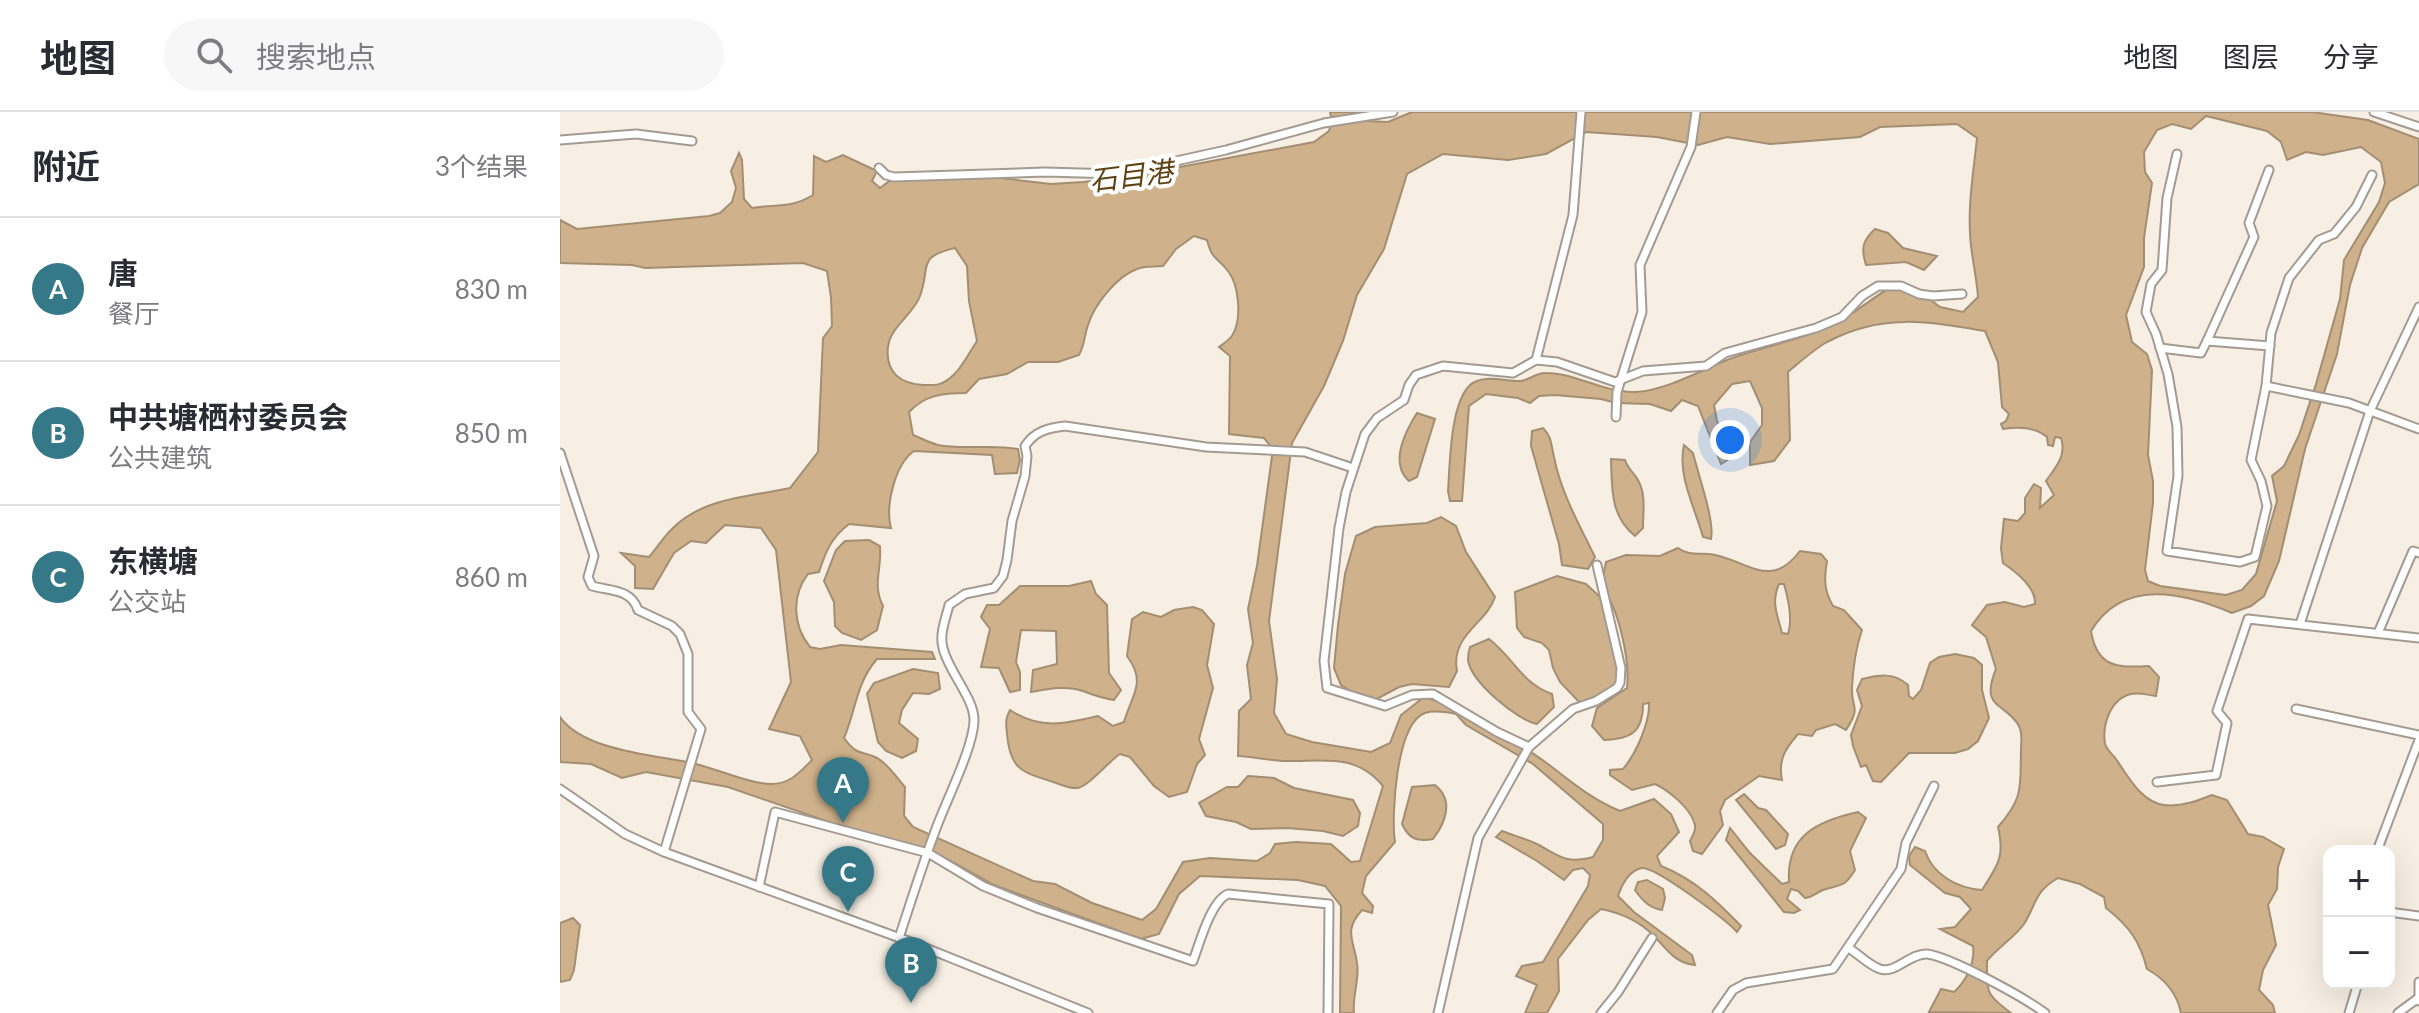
<!DOCTYPE html>
<html lang="zh">
<meta charset="utf-8">
<style>
:root{--surface:#fff;--page:#f7f7f7;--text:#2b2b33;--muted:#7c7c81;--line:#e1e1e2;--accent:#357988}
body{margin:0;font-family:Lato,"Noto Sans SC",sans-serif;background:var(--page);color:var(--text)}
.controls{position:absolute;right:24px;bottom:24px;display:grid;overflow:hidden;border-radius:16px;box-shadow:0 8px 32px #0002}
.controls button{width:72px;height:72px;display:grid;place-items:center;padding:0;border:0;border-bottom:2px solid var(--line);background:var(--surface);color:var(--text);font:40px sans-serif}
.you{position:absolute;left:1170px;top:328px;width:28px;height:28px;margin:-20px;border:6px solid #fff;border-radius:50%;background:#1a73e8;box-shadow:0 0 0 12px #1a73e833}
.badge{display:grid;place-items:center;width:52px;height:52px;border-radius:50%;background:var(--accent);color:#fff;font-size:26px;font-weight:700}
.pin{position:absolute;translate:-50% -66px;filter:drop-shadow(0 2px 4px #0008)}
.pin::after{content:'';position:absolute;top:42px;width:28px;height:24px;background:inherit;clip-path:polygon(0 0,100% 0,50% 100%)}
.list{margin:0;padding:0;list-style:none}
h2{display:flex;justify-content:space-between;align-items:center;height:104px;margin:0;padding:0 32px;font-size:34px}
h2 small{font-size:26px;font-weight:400;color:var(--muted)}
.list li{display:grid;grid-template-columns:52px 1fr auto;gap:24px;align-items:center;box-sizing:border-box;height:144px;padding:0 32px;border-top:2px solid var(--line)}
.list b{display:block;font-size:30px;white-space:nowrap}
.list p{margin:0;font-size:26px;white-space:nowrap;color:var(--muted)}
.list em{font-size:26px;font-style:normal;color:var(--muted)}
.icon{flex:none;width:44px;height:44px;fill:none;stroke:currentColor;stroke-width:2;stroke-linecap:round;stroke-linejoin:round}
.map{position:relative;flex:none;width:1859px;height:901px;overflow:hidden}
header{display:flex;align-items:center;gap:48px;box-sizing:border-box;height:112px;padding:0 40px;background:var(--surface);border-bottom:2px solid var(--line)}
header strong{font-size:38px}
nav{display:flex;gap:44px;margin-inline-start:auto;font-size:28px}
.search{width:560px;height:72px;background:var(--page);display:flex;align-items:center;gap:20px;box-sizing:border-box;padding:0 28px;border-radius:44px;color:var(--muted);font-size:30px}
main{display:flex}
aside{flex:1;background:var(--surface)}
.map>svg:first-child{display:block}
.water{fill:#cfb28c;stroke:#a38e72;stroke-width:2;fill-rule:evenodd}
.lines{fill:none;stroke-linecap:round;stroke-linejoin:round}
.street-casing{stroke:#a39b91;stroke-width:11}
.street{stroke:#fff;stroke-width:7}
.labels{text-anchor:middle;dominant-baseline:central;stroke-width:8;stroke-linejoin:round;paint-order:stroke}
.water-label{font-size:28px;font-style:italic;fill:#5e4112;stroke:#fff}
</style>
<header>
<strong>地图</strong>
<div class="search"><svg class="icon" aria-label="search" viewBox="0 0 24 24"><circle cx="10" cy="10" r="6"/><path d="M15 15l6 6"/></svg>搜索地点</div>
<nav><a>地图</a><a>图层</a><a>分享</a></nav>
</header>
<main>
<aside>
<h2>附近<small>3个结果</small></h2>
<ul class="list">
<li><span class="badge">A</span><div><b>唐</b><p>餐厅</p></div><em>830 m</em></li>
<li><span class="badge">B</span><div><b>中共塘栖村委员会</b><p>公共建筑</p></div><em>850 m</em></li>
<li><span class="badge">C</span><div><b>东横塘</b><p>公交站</p></div><em>860 m</em></li>
</ul>
</aside>
<div class="map">
<svg width="1859" height="901" viewBox="0 0 1859 901">
<rect width="100%" height="100%" fill="#f7efe4"/>
<g class="water">
<path d="M770 0H796L806 9 828 10 852 0H1752L1808 8 1859 27V72L1829 90 1802 136 1790 173 1777 242 1745 337 1719 449 1704 484 1691 494 1672 501C1623 480 1563 466 1531 519 1537 555 1556 556 1589 554L1599 565 1596 584C1588 583 1579 580 1571 582 1550 587 1542 613 1545 632 1547 638 1552 642 1556 647 1568 664 1581 690 1604 693 1621 695 1637 689 1652 683L1667 688 1688 722 1703 725 1724 737 1718 755 1717 777 1708 793 1716 833 1703 858 1699 878 1713 893 1715 901H1621C1617 881 1605 867 1587 857 1580 829 1569 814 1546 796L1544 785 1520 772 1498 766C1474 780 1477 791 1464 812 1454 826 1438 835 1427 849 1427 880 1425 882 1451 901L1369 900 1381 877 1394 880C1407 868 1415 851 1413 834L1380 817 1395 815 1411 797 1400 785 1385 781 1350 753 1349 744 1355 735 1365 739C1373 763 1397 776 1422 778 1438 753 1445 745 1438 715 1464 685 1460 676 1461 639 1461 630 1463 622 1459 614 1446 590 1419 598 1436 557L1426 525 1412 513 1427 493 1445 490 1464 495 1475 492C1476 475 1456 460 1443 451L1441 436 1444 407 1458 409 1465 401V386L1474 372 1481 376 1480 396 1494 383 1486 369C1495 356 1507 344 1501 326L1495 325 1493 334 1488 333 1487 325C1476 315 1457 315 1443 317L1441 312 1446 309 1449 302 1442 295 1438 250 1425 219C1367 209 1321 201 1267 230 1253 238 1240 250 1228 260L1230 328 1214 349 1190 353V330L1202 313V296L1190 269 1172 272 1154 293 1157 309 1172 345 1161 352 1138 294 1122 288 1111 299 1090 292 1056 291 1041 287 995 283 979 284 970 291 958 286 926 282 909 294 902 389H890L888 379C890 352 890 292 910 273 922 262 944 269 958 269 968 270 976 260 986 261 1015 261 1042 280 1075 280 1104 279 1140 259 1167 248 1201 235 1238 229 1271 213 1294 203 1311 186 1333 174L1360 180 1380 195 1403 200 1418 185C1417 170 1414 156 1412 141 1406 103 1413 64 1417 26L1397 12 1320 15 1300 25 1210 32 1167 25 1138 33 1097 25 1026 20 986 42 948 48 883 42 847 62 824 137 797 183 783 229 764 274 732 331 709 509 717 567 714 601 726 622 752 630 811 640 830 631 841 603 864 585C911 599 949 624 988 652 1013 671 1031 687 1060 699L1094 687 1111 702 1119 720 1097 744 1101 754C1134 767 1157 789 1181 814L1177 820C1165 807 1096 755 1082 756 1069 758 1061 774 1058 784L1074 800 1132 843 1135 853C1114 851 1107 837 1093 823 1078 808 1061 801 1041 797L1028 808 998 847 999 879 987 901H965L977 873 956 864 962 854 983 850 1028 774 1030 763 1023 756 1013 758 1004 768 977 749 936 725 942 719C954 724 968 727 979 733 1000 745 1007 752 1033 745L1043 728V712L973 652 906 613 896 602C886 600 874 598 865 601 836 611 831 705 835 730L806 764 802 781 813 794 812 801 802 798C783 819 794 828 797 851 800 866 792 884 794 901H780L781 794 765 774 738 768 640 764 619 782 599 822 581 827 434 773 389 748 324 729 168 675 86 660 62 666 31 652 0 650V605C24 639 95 643 132 651 154 656 190 672 211 672 230 672 239 661 252 648L240 624 209 617 231 570 216 438 201 416 165 413 146 431 131 429 114 441 93 477 75 476V454L61 441 89 445C97 436 104 424 113 416 144 385 190 385 230 376L258 340 263 226 272 214 271 185 267 159 243 151 85 156 72 153 0 151V108L17 117 149 104 160 101 172 90 176 76 171 59 179 41 182 48 184 87 192 96C217 92 230 97 253 83L254 44 266 50 283 43 317 59 312 69 320 76 332 67 423 64 491 72 523 70 577 63 754 30 769 19 772 9ZM1646 4 1707 19 1721 30 1727 48 1746 40 1763 43 1801 35 1821 50 1825 71 1819 90 1784 148 1780 187 1756 272 1739 323 1724 354 1712 364 1717 389 1696 462 1682 478 1666 483 1600 474 1588 469 1585 458 1593 391V369L1588 343 1592 258 1587 242 1572 230 1566 203 1584 155V126L1592 71 1585 60 1584 40 1597 18 1612 12 1631 17ZM634 124 647 128C653 150 656 143 668 159 679 173 682 206 673 222 671 227 663 232 659 235L670 244 669 322 704 326 713 337 697 454 688 497 693 531 687 553 691 587 679 599 678 644C693 645 708 648 723 649 762 650 795 640 823 674L800 749 791 750 771 732 736 730 715 732 710 741 697 749 650 746 623 750 596 797 582 808 532 791 495 772 473 769 353 715 344 704 345 675C337 666 328 652 317 646 301 638 298 645 284 626 296 598 296 571 317 547H375L372 540 281 533 260 537 250 535C233 514 231 484 248 462L259 460C266 439 271 426 289 412L331 416C325 394 335 352 354 339L432 343 435 362 457 361 460 348 458 337C431 332 404 338 378 333 370 331 361 326 353 323L349 300C365 283 383 281 406 281L419 267 447 262 468 250H498L519 243C525 232 524 224 528 213 534 193 557 164 577 157 584 154 595 155 603 154L616 137ZM395 136 407 154 409 189 417 229C407 244 399 263 382 271 377 274 370 273 364 273 341 272 325 261 328 235 330 215 353 203 360 184 371 154 356 145 395 136Z"/>
<path d="M1315 117 1328 121 1343 136 1377 144 1364 158 1346 150 1306 153C1301 137 1302 129 1315 117Z"/>
<path d="M857 301 875 307 857 365 849 369C829 351 845 320 857 301Z"/>
<path d="M983 316C992 325 991 333 994 345 1001 381 1019 412 1035 445L1028 457 1002 453 999 432 971 334 972 319Z"/>
<path d="M1124 333 1133 341C1138 362 1155 409 1151 427L1143 425C1135 396 1117 363 1124 333Z"/>
<path d="M1051 347 1065 348C1068 358 1075 361 1079 370 1086 384 1083 401 1083 416L1075 424C1050 404 1052 376 1051 347Z"/>
<path d="M881 405 896 414 906 440 935 485C927 511 890 523 897 559L889 575 852 572 839 575 815 588 801 586 781 573 774 556 778 513 785 462 796 424 815 415 867 411Z"/>
<path d="M309 428 320 434C322 457 312 473 323 494L317 518 301 528 282 521 275 514 274 490 264 469 276 438 285 429Z"/>
<path d="M1118 436C1130 445 1141 440 1155 443 1191 451 1211 477 1240 439L1261 442 1267 449C1264 467 1264 479 1273 494L1284 498 1302 518C1295 538 1293 555 1292 576 1291 597 1302 593 1286 618L1275 612 1256 618 1252 624 1238 622C1225 637 1218 648 1222 668L1199 664 1165 688 1160 699 1163 713 1142 742 1133 739 1130 729C1133 723 1137 717 1134 710 1129 695 1108 678 1095 672L1072 678 1050 663V658L1063 657C1076 642 1090 610 1089 591L1083 592C1083 621 1070 627 1044 628L1032 614 1037 596 1067 576C1070 548 1059 496 1041 474L1046 450 1066 443 1100 444ZM1219 472H1224C1228 486 1233 508 1228 522L1222 521C1217 502 1211 490 1219 472Z"/>
<path d="M997 464 1026 472 1040 485 1064 561 1061 572 1035 587 1020 591 1000 570 993 556 989 538 982 531 964 525 957 516 955 480Z"/>
<path d="M531 469 536 482 547 493 549 561 561 578 554 588C542 586 533 583 523 579 506 573 488 577 471 580L473 558 497 552 496 519 461 518 456 550 460 560V578L450 580 439 556 421 555 430 517 421 505 427 493H439L460 474H509Z"/>
<path d="M633 495 642 498 654 512 647 553 653 576 639 627 645 643 637 652 627 680 609 685 594 674 570 645 560 642C549 649 528 675 517 676 510 677 500 672 493 670 461 660 450 657 447 622 446 611 445 607 450 598 480 618 505 612 538 604L553 614 564 610C572 582 587 571 567 544L572 507 583 500 601 505 614 498Z"/>
<path d="M929 527C953 545 962 572 992 582L994 595 977 612C957 608 911 570 908 548 908 545 909 538 910 535Z"/>
<path d="M1395 542 1414 546 1422 553V578L1429 606 1418 629 1408 637 1395 641H1349L1321 670 1313 669 1306 653 1301 655 1293 634 1291 623 1302 594 1297 578 1302 567C1319 563 1334 560 1348 573L1349 584 1353 587 1361 578 1370 551 1379 545Z"/>
<path d="M353 557 378 561 380 577 369 582 353 581 342 598 339 611 358 627 356 639 342 646 326 639 318 630 307 582 314 571Z"/>
<path d="M688 664 714 666 734 676 793 688 800 701 798 714 783 724 763 719 727 716 691 717 676 710 646 704 639 691 667 675H678Z"/>
<path d="M875 673C894 688 886 710 873 727 857 730 849 727 842 712L852 675Z"/>
<path d="M1184 682 1198 696 1206 698 1228 722 1225 733 1216 737 1176 688Z"/>
<path d="M1298 700 1306 706 1290 739 1295 758C1284 776 1281 772 1263 778 1255 781 1254 785 1245 786L1238 779 1231 777 1227 787 1240 798 1234 801 1224 800 1166 728 1170 716 1190 741 1222 772 1229 770C1226 723 1258 709 1298 700Z"/>
<path d="M1087 768 1103 777 1105 786 1102 798C1089 796 1082 788 1075 778L1078 770Z"/>
<path d="M13 806 20 813 14 858 10 868 0 870V811Z"/>
</g>
<g class="lines">
<g class="street-casing">
<g id="street">
<path d="M1814 0 1859 15"/>
<path d="M0 28 76 22 132 29"/>
<path d="M1617 42 1607 86 1602 158 1591 172 1586 200 1596 222 1608 262 1617 315 1618 364 1607 439 1680 450 1695 445 1707 394 1701 369 1691 348 1706 274 1711 221 1729 166 1759 128 1774 122 1796 95 1812 63"/>
<path d="M319 56 326 63 334 65 485 60 557 62 666 38 764 11 833 0"/>
<path d="M1647 229 1694 125 1689 111 1709 58"/>
<path d="M1600 236 1641 241 1647 229 1710 234"/>
<path d="M976 248 1013 103 1021 0"/>
<path d="M1706 274 1789 291 1859 317"/>
<path d="M1056 305 1057 280 1082 200 1080 153 1131 35 1136 0"/>
<path d="M0 341 34 444 28 465 32 474C51 479 71 477 78 498L112 514 120 522 128 542V600L141 617 104 740"/>
<path d="M1740 512 1810 299 1859 195"/>
<path d="M1818 521 1853 439 1859 441"/>
<path d="M1736 597 1859 623"/>
<path d="M969 635 937 620 873 582 852 583 825 594 767 576 764 549 779 416 786 380 805 322 817 306 844 288 849 273 856 263 883 254 953 261 976 248 997 250 1055 270 1083 259 1146 254 1165 241 1256 216 1282 205 1302 184 1318 174H1341L1359 182 1373 184 1402 182"/>
<path d="M1597 670 1656 663 1667 611 1657 599 1688 507 1859 526"/>
<path d="M0 677 65 722 104 740 351 830 528 901"/>
<path d="M1817 739 1859 628"/>
<path d="M199 775 215 700 368 741 423 774 477 796 633 849C640 830 651 789 668 782L769 792 768 901"/>
<path d="M1829 800 1859 804"/>
<path d="M339 826C351 789 363 751 377 714 387 687 413 636 414 609 415 587 388 559 383 536 379 522 386 506 389 493L405 482 434 476 443 464 447 448 452 409 465 364 467 344 465 334C475 319 488 316 505 314L646 335 745 340 793 356"/>
<path d="M1289 836C1298 842 1310 854 1320 857 1336 862 1350 841 1367 842 1391 845 1465 886 1485 901"/>
<path d="M1859 870V889"/>
<path d="M878 901 918 726 969 635 1013 597 1036 589 1057 576 1060 571 1061 556 1037 453"/>
<path d="M1041 901 1058 880 1092 826"/>
<path d="M1157 901 1173 878 1186 871 1273 857 1341 757 1346 731 1374 674"/>
<path d="M1789 901 1798 871"/>
<path d="M1838 901 1857 887"/>
</g>
</g>
<use href="#street" class="street"/>
</g>
<g class="labels">
<g class="water-label">
<text transform="translate(571 63) rotate(-7)">石目港</text>
</g>
</g>
</svg>
<div class="controls">
<button>+</button>
<button>−</button>
</div>
<div class="you"></div>
<div class="pin badge" style="left:283px;top:711px">A</div>
<div class="pin badge" style="left:351px;top:891px">B</div>
<div class="pin badge" style="left:288px;top:800px">C</div>
</div>
</main>
